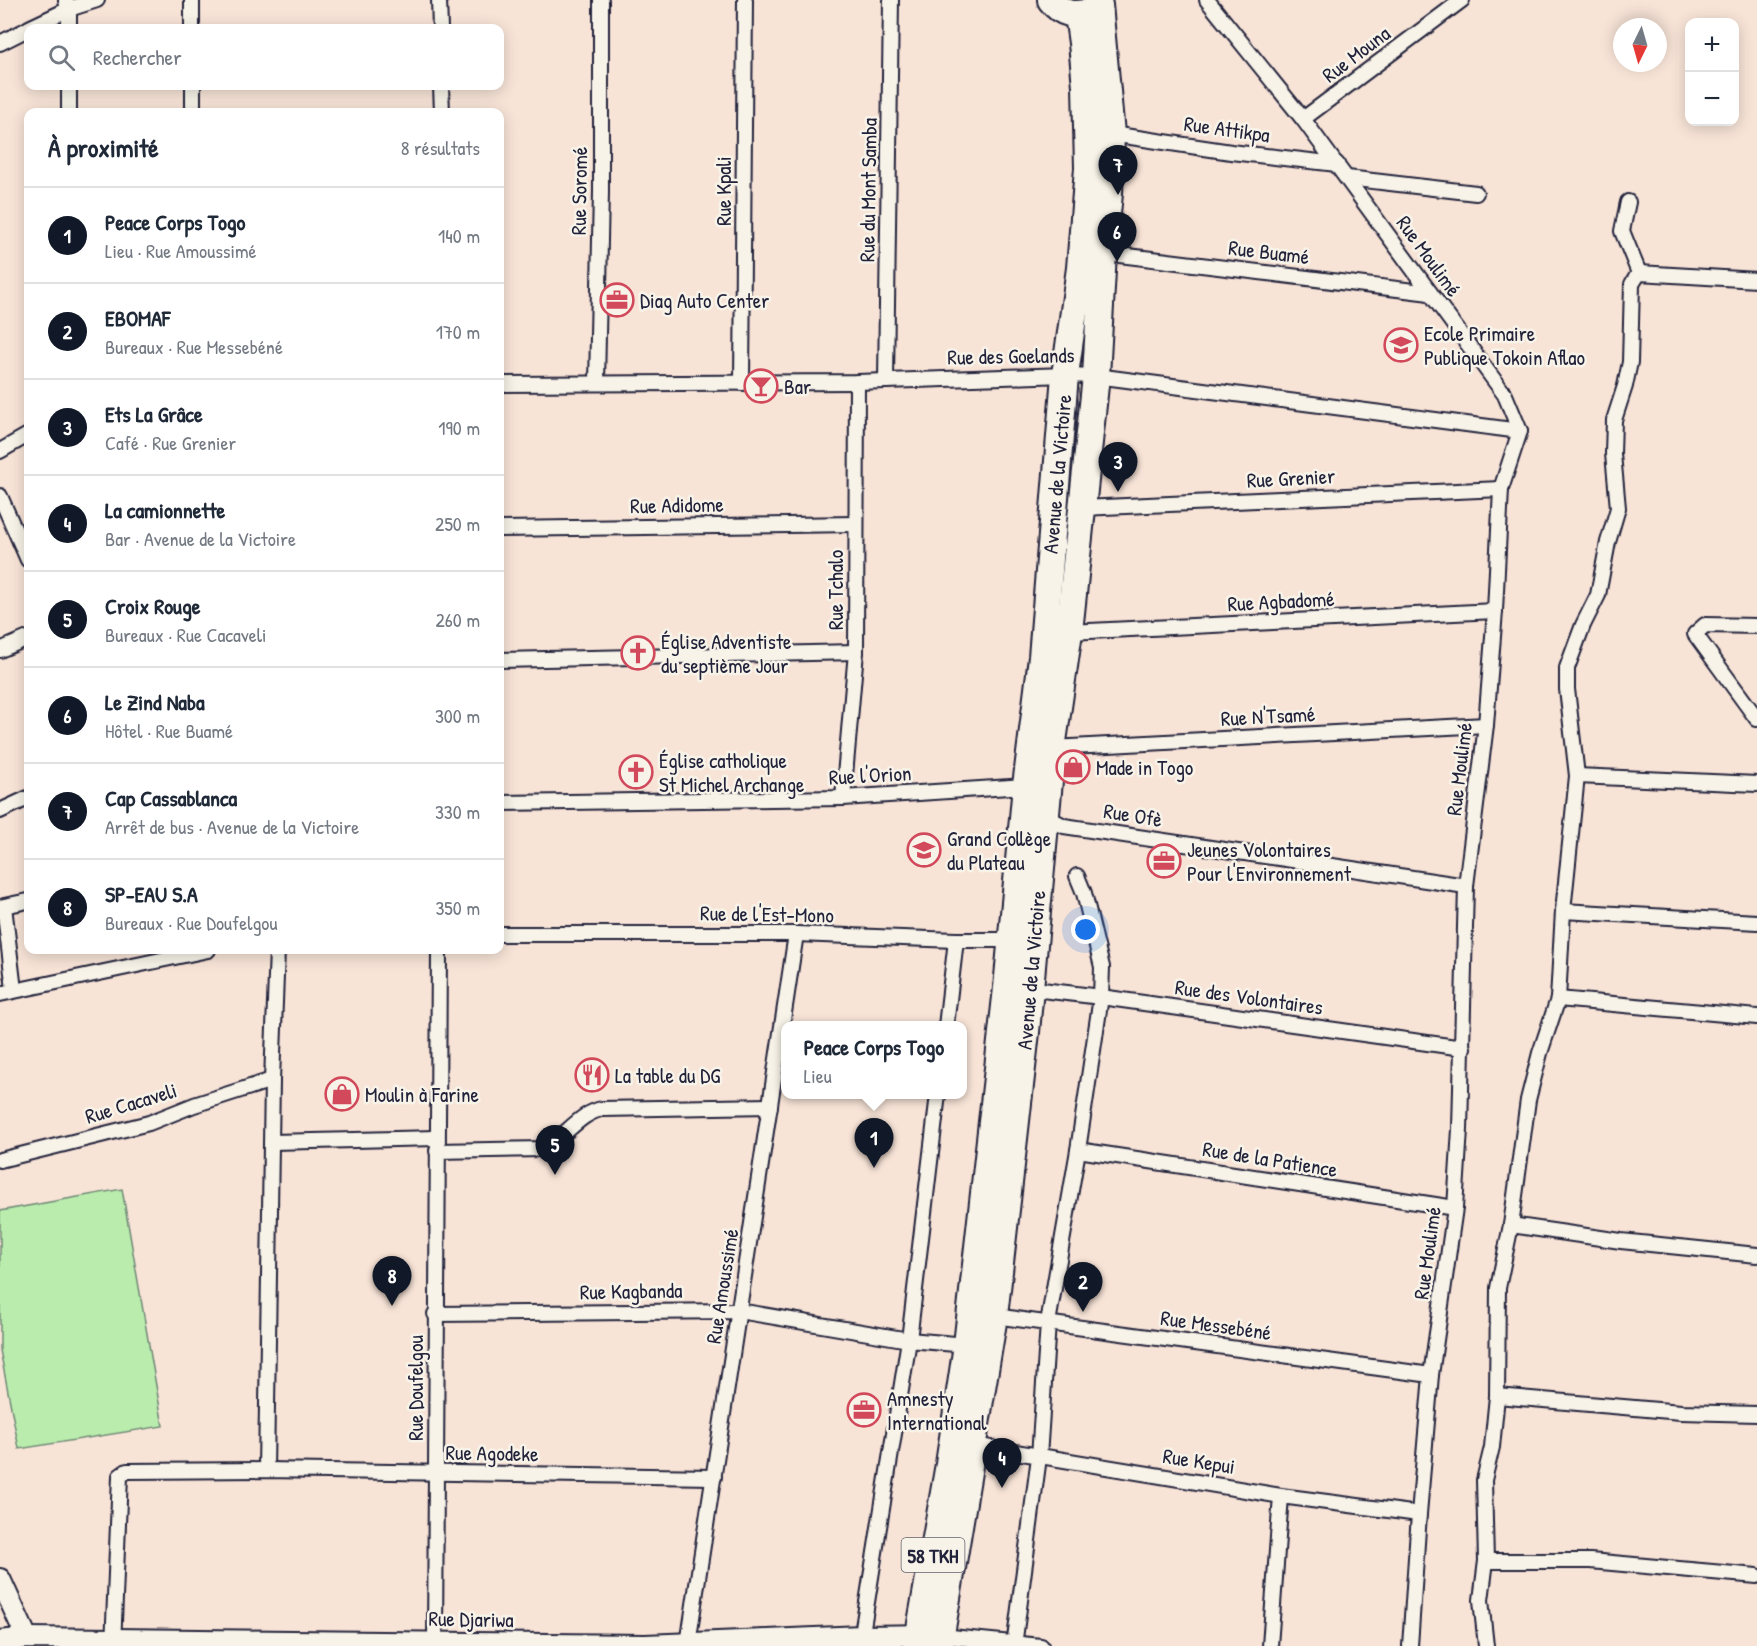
<!DOCTYPE html>
<html lang="fr">
<meta charset="utf-8">
<style>
:root{--surface:#fff;--page:#f2f2f3;--text:#1f2937;--muted:#747a83;--line:#e0e1e3;--accent:#111827}
body{margin:0;font-family:"Patrick Hand",sans-serif;background:var(--page);color:var(--text)}
.controls{position:absolute;right:18px;top:18px;display:grid;overflow:hidden;border-radius:12px;box-shadow:0 3px 15px #0003}
.controls button{width:54px;height:54px;display:grid;place-items:center;padding:0;border:0;border-bottom:2px solid var(--line);background:var(--surface);color:var(--text);font:30px sans-serif}
.compass{position:absolute;left:1613px;top:18px;width:54px;height:54px;border-radius:50%;background:var(--surface);box-shadow:0 3px 15px #0003;rotate:185deg}
.you{position:absolute;left:1086px;top:930px;width:21px;height:21px;margin:-15px;border:4px solid #fff;border-radius:50%;background:#1a73e8;box-shadow:0 0 0 9px #1a73e833}
.badge{display:grid;place-items:center;width:39px;height:39px;border-radius:50%;background:var(--accent);color:#fff;font-size:20px;font-weight:700}
.pin{position:absolute;translate:-50% -50px;filter:drop-shadow(0 2px 3px #0008)}
.pin::after{content:'';position:absolute;top:32px;width:21px;height:18px;background:inherit;clip-path:polygon(0 0,100% 0,50% 100%)}
.popup{position:absolute;left:781px;top:1021px;width:186px;height:78px;box-sizing:border-box;display:grid;place-content:center;border-radius:12px;background:var(--surface);filter:drop-shadow(0 2px 4px #0005);font-size:20px;white-space:nowrap;color:var(--muted)}
.popup b{font-size:22px;color:var(--text)}
.popup::after{content:'';position:absolute;left:50%;top:100%;margin-left:-12px;border:12px solid transparent;border-top-color:var(--surface)}
.list{margin:0;padding:0;list-style:none}
h2{display:flex;justify-content:space-between;align-items:center;height:78px;margin:0;padding:0 24px;font-size:26px}
h2 small{font-size:20px;font-weight:400;color:var(--muted)}
.list li{display:grid;grid-template-columns:39px 1fr auto;gap:18px;align-items:center;box-sizing:border-box;height:96px;padding:0 24px;border-top:2px solid var(--line)}
.list b{display:block;font-size:22px;white-space:nowrap}
.list p{margin:0;font-size:20px;white-space:nowrap;color:var(--muted)}
.list em{font-size:20px;font-style:normal;color:var(--muted)}
.icon{flex:none;width:33px;height:33px;fill:none;stroke:currentColor;stroke-width:2;stroke-linecap:round;stroke-linejoin:round}
.map{position:relative;flex:none;width:1757px;height:1646px;overflow:hidden}
.search{position:absolute;background:var(--surface);box-shadow:0 3px 15px #0003;left:24px;top:24px;width:480px;height:66px;display:flex;align-items:center;gap:15px;box-sizing:border-box;padding:0 21px;border-radius:12px;color:var(--muted);font-size:22px}
.panel{position:absolute;background:var(--surface);box-shadow:0 3px 15px #0003;left:24px;top:108px;width:480px;height:846px;border-radius:12px}
.map>svg:first-child{display:block}
.green{fill:#b9ecad;stroke:#6e8774;stroke-width:1.5}
.lines{fill:none;stroke-linecap:round;stroke-linejoin:round}
.street-casing{stroke:#22223b;stroke-width:18}
.secondary-casing{stroke:#22223b;stroke-width:24}
.highway-casing{stroke:#22223b;stroke-width:30}
.street{stroke:#f7f3e8;stroke-width:14}
.secondary{stroke:#f7f3e8;stroke-width:20}
.highway{stroke:#f7f3e8;stroke-width:26}
.labels{text-anchor:middle;dominant-baseline:central;stroke-width:5;stroke-linejoin:round;paint-order:stroke}
.shield{fill:#f7f3e8;stroke:#62616f;stroke-width:1.5}
.shield-label{font-size:20px;font-weight:bold;fill:#22223b}
.street-label{font-size:21px;fill:#22223b;stroke:#f7f3e8}
.poi-label{font-size:21px;fill:#22223b;stroke:#f7f3e8;text-anchor:start}
</style>
<div class="map">
<svg width="1757" height="1646" viewBox="0 0 1757 1646">
<rect width="100%" height="100%" fill="#f8e4d7"/>
<filter id="ink" filterUnits="userSpaceOnUse"><feTurbulence type="fractalNoise" baseFrequency=".0167" numOctaves="2"/><feDisplacementMap in="SourceGraphic" scale="12" xChannelSelector="R" yChannelSelector="G"/><feConvolveMatrix kernelMatrix="1 2 1 2 8 2 1 2 1" color-interpolation-filters="sRGB"/></filter>
<g filter="url(#ink)">
<path class="green" d="M122 1189 163 1426 19 1449 0 1350V1211Z"/>
<g class="lines">
<g class="street-casing">
<g id="street">
<path d="M192 0V28"/>
<path d="M439 0 440 28"/>
<path d="M1207 0 1303 119 1505 395 1520 431 1501 489 1495 611 1486 725 1466 886 1460 1129 1455 1208 1431 1375 1419 1514 1410 1646"/>
<path d="M66 1 69 9V28"/>
<path d="M29 28 69 9 97 0"/>
<path d="M0 43 28 29"/>
<path d="M69 86V112"/>
<path d="M193 86V112"/>
<path d="M441 86 442 112"/>
<path d="M1303 119 1462 0"/>
<path d="M1111 134 1231 152 1337 164"/>
<path d="M1347 178 1476 193"/>
<path d="M1628 202 1622 231 1639 273"/>
<path d="M1103 253 1430 293"/>
<path d="M886 381 891 0"/>
<path d="M597 383 601 192V0"/>
<path d="M742 383 745 0"/>
<path d="M500 384 857 382 1065 375 1096 376 1520 431"/>
<path d="M0 451 28 435"/>
<path d="M0 496 28 560"/>
<path d="M1082 508 1501 489"/>
<path d="M500 529 856 524"/>
<path d="M1757 626 1705 625 1695 634 1757 719"/>
<path d="M1069 632 1495 611"/>
<path d="M0 650 28 638"/>
<path d="M500 660 856 652"/>
<path d="M1052 748 1486 725"/>
<path d="M1577 776 1757 784"/>
<path d="M843 798 856 652 857 382"/>
<path d="M500 803 843 798 1026 786"/>
<path d="M0 811 28 798"/>
<path d="M1045 816 1064 826 1466 886"/>
<path d="M1563 911 1757 922"/>
<path d="M500 934H796L956 940H1016"/>
<path d="M1025 988 1101 997 1463 1048"/>
<path d="M14 990 4 906 28 901"/>
<path d="M0 994 208 950"/>
<path d="M1558 999 1757 1017"/>
<path d="M946 1026 956 940"/>
<path d="M272 1142 437 1138"/>
<path d="M1078 1150 1455 1208"/>
<path d="M437 1151 542 1149C564 1139 579 1113 602 1109L770 1106"/>
<path d="M0 1160 149 1123 194 1105 272 1080"/>
<path d="M1511 1225 1621 1241 1757 1255"/>
<path d="M435 1314 739 1311 909 1340 967 1345"/>
<path d="M994 1316 1431 1375"/>
<path d="M1497 1396 1681 1412 1757 1414"/>
<path d="M973 1445 1281 1496 1419 1514"/>
<path d="M266 1470 272 1080 277 950"/>
<path d="M1486 1561H1590L1757 1576"/>
<path d="M941 1636 1041 1646"/>
<path d="M688 1644 796 934"/>
<path d="M113 1646 120 1476 127 1471 266 1470 714 1477"/>
<path d="M435 1646C436 1414 437 1182 439 950"/>
<path d="M860 1646 909 1340 938 1094"/>
<path d="M1014 1646 1039 1457 1048 1323 1078 1150 1101 997 1102 967 1084 893 1077 876"/>
<path d="M1270 1646 1281 1496"/>
<path d="M1486 1646 1481 1600 1486 1561 1484 1480 1492 1447 1497 1396 1498 1288 1511 1225 1528 1100 1540 1053 1558 999 1563 911 1577 776 1567 689V668L1583 625 1598 595 1608 542 1618 508 1613 454 1614 420 1625 386 1630 362 1632 284 1639 273 1757 280"/>
</g>
</g>
<g class="secondary-casing">
<g id="secondary">
<path d="M0 1579 27 1638"/>
<path d="M0 1641 27 1638 113 1639 645 1645 862 1636 932 1635"/>
</g>
</g>
<g class="highway-casing">
<g id="highway">
<path d="M1051 0C1061 14 1077 18 1092 10"/>
<path d="M917 1646 949 1464 967 1345 1007 988 1026 786 1042 657 1065 375 1080 268 1088 168 1086 86 1082 43 1078 15"/>
<path d="M939 1646 994 1316 1026 1032 1052 748 1069 632 1096 376 1103 253 1109 194 1111 134 1099 5"/>
</g>
</g>
<use href="#street" class="street"/>
<use href="#secondary" class="secondary"/>
<use href="#highway" class="highway"/>
</g>
</g>
<defs>
<g id="office-ring" transform="scale(1.725)"><circle r="9.5" fill="#f7f3e8" stroke="#d1495b" stroke-width="1.5"/><path d="M-6-3h4V-5.5h4V-3h4V5H-6ZM-1-4.5V-3h2v-1.5ZM-6 0V1H6V0Z" fill="#d1495b"/></g>
<g id="school-ring" transform="scale(1.725)"><circle r="9.5" fill="#f7f3e8" stroke="#d1495b" stroke-width="1.5"/><path d="M0-5L7-2L0 1L-7-2ZM-4 1L0 2.5L4 1V4Q0 6-4 4Z" fill="#d1495b"/></g>
<g id="bar-ring" transform="scale(1.725)"><circle r="9.5" fill="#f7f3e8" stroke="#d1495b" stroke-width="1.5"/><path d="M-6-5H6L.8 .8V4.5H3.5V6h-7V4.5H-.8V.8Z" fill="#d1495b"/></g>
<g id="church-ring" transform="scale(1.725)"><circle r="9.5" fill="#f7f3e8" stroke="#d1495b" stroke-width="1.5"/><path d="M-1.2-6h2.4v3.5h3.3v2.4h-3.3V6h-2.4V-.1h-3.3v-2.4h3.3Z" fill="#d1495b"/></g>
<g id="shop-ring" transform="scale(1.725)"><circle r="9.5" fill="#f7f3e8" stroke="#d1495b" stroke-width="1.5"/><path d="M-5-2.5h2.3a2.7 3.5 0 0 1 5.4 0H5L5.5 6h-11ZM-1.5-2.5h3a1.5 2.3 0 0 0-3 0Z" fill="#d1495b"/></g>
<g id="restaurant-ring" transform="scale(1.725)"><circle r="9.5" fill="#f7f3e8" stroke="#d1495b" stroke-width="1.5"/><path d="M-5-6h1v4h1v-4h1v4h1v-4h1v5L-1.5 .5V6h-2V.5L-5-1ZM5-6V6H3V1.5H1.5Q1.5-4 5-6Z" fill="#d1495b"/></g>
</defs>
<g fill-rule="evenodd">
<use href="#office-ring" x="617" y="300"/>
<use href="#school-ring" x="1401" y="345"/>
<use href="#bar-ring" x="761" y="386"/>
<use href="#church-ring" x="638" y="653"/>
<use href="#shop-ring" x="1073" y="767"/>
<use href="#church-ring" x="636" y="772"/>
<use href="#school-ring" x="924" y="850"/>
<use href="#office-ring" x="1164" y="861"/>
<use href="#restaurant-ring" x="592" y="1075"/>
<use href="#shop-ring" x="342" y="1094"/>
<use href="#office-ring" x="864" y="1410"/>
</g>
<g class="labels">
<rect class="shield" x="901.5" y="1538" width="63" height="34" rx="4.5"/>
<g class="shield-label">
<text x="933" y="1555">58 TKH</text>
</g>
<g class="street-label">
<text transform="translate(1356 54) rotate(-37)">Rue Mouna</text>
<text transform="translate(1227 129) rotate(8)">Rue Attikpa</text>
<text transform="translate(868 190) rotate(-89)">Rue du Mont Samba</text>
<text transform="translate(579 191) rotate(-89)">Rue Soromé</text>
<text transform="translate(723 191) rotate(-90)">Rue Kpali</text>
<text transform="translate(1269 252) rotate(7)">Rue Buamé</text>
<text transform="translate(1429 256) rotate(54)">Rue Moulimé</text>
<text transform="translate(1011 356) rotate(-1)">Rue des Goelands</text>
<text transform="translate(1057 474) rotate(-85)">Avenue de la Victoire</text>
<text transform="translate(1291 478) rotate(-3)">Rue Grenier</text>
<text transform="translate(677 505) rotate(-1)">Rue Adidome</text>
<text transform="translate(835 590) rotate(-90)">Rue Tchalo</text>
<text transform="translate(1281 601) rotate(-3)">Rue Agbadomé</text>
<text transform="translate(1268 716) rotate(-3)">Rue N'Tsamé</text>
<text transform="translate(1459 769) rotate(-83)">Rue Moulimé</text>
<text transform="translate(870 775) rotate(-3)">Rue l'Orion</text>
<text transform="translate(1133 815) rotate(9)">Rue Ofè</text>
<text transform="translate(767 914) rotate(1)">Rue de l'Est-Mono</text>
<text transform="translate(1031 970) rotate(-85)">Avenue de la Victoire</text>
<text transform="translate(1249 997) rotate(8)">Rue des Volontaires</text>
<text transform="translate(131 1103) rotate(-17)">Rue Cacaveli</text>
<text transform="translate(1270 1159) rotate(9)">Rue de la Patience</text>
<text transform="translate(1427 1253) rotate(-82)">Rue Moulimé</text>
<text transform="translate(722 1286) rotate(-81)">Rue Amoussimé</text>
<text transform="translate(631 1291) rotate(-1)">Rue Kagbanda</text>
<text transform="translate(1216 1325) rotate(8)">Rue Messebéné</text>
<text transform="translate(415 1388) rotate(-90)">Rue Doufelgou</text>
<text transform="translate(492 1453) rotate(1)">Rue Agodeke</text>
<text transform="translate(1199 1461) rotate(9)">Rue Kepui</text>
<text transform="translate(471 1619) rotate(1)">Rue Djariwa</text>
</g>
<g class="poi-label">
<text x="640" y="300">Diag Auto Center</text>
<text x="1424" y="333">Ecole Primaire<tspan x="1424" dy="24">Publique Tokoin Aflao</tspan></text>
<text x="784" y="386">Bar</text>
<text x="661" y="641">Église Adventiste<tspan x="661" dy="24">du septième Jour</tspan></text>
<text x="659" y="760">Église catholique<tspan x="659" dy="24">St Michel Archange</tspan></text>
<text x="1096" y="767">Made in Togo</text>
<text x="947" y="838">Grand Collège<tspan x="947" dy="24">du Plateau</tspan></text>
<text x="1187" y="849">Jeunes Volontaires<tspan x="1187" dy="24">Pour l'Environnement</tspan></text>
<text x="615" y="1075">La table du DG</text>
<text x="365" y="1094">Moulin à Farine</text>
<text x="887" y="1398">Amnesty<tspan x="887" dy="24">International</tspan></text>
</g>
</g>
</svg>
<div class="controls">
<button>+</button>
<button>−</button>
</div>
<svg class="compass" viewBox="-18 -18 36 36"><path d="M0-13l5 13h-10z" fill="#e53935"/><path d="M0 13l5-13h-10z" fill="#747a83"/></svg>
<div class="you"></div>
<div class="pin badge" style="left:874px;top:1168px">1</div>
<div class="popup"><b>Peace Corps Togo</b>Lieu</div>
<div class="pin badge" style="left:1083px;top:1312px">2</div>
<div class="pin badge" style="left:1118px;top:492px">3</div>
<div class="pin badge" style="left:1002px;top:1488px">4</div>
<div class="pin badge" style="left:555px;top:1175px">5</div>
<div class="pin badge" style="left:1117px;top:262px">6</div>
<div class="pin badge" style="left:1118px;top:195px">7</div>
<div class="pin badge" style="left:392px;top:1306px">8</div>
<div class="search"><svg class="icon" aria-label="search" viewBox="0 0 24 24"><circle cx="10" cy="10" r="6"/><path d="M15 15l6 6"/></svg>Rechercher</div>
<section class="panel">
<h2>À proximité<small>8 résultats</small></h2>
<ul class="list">
<li><span class="badge">1</span><div><b>Peace Corps Togo</b><p>Lieu · Rue Amoussimé</p></div><em>140 m</em></li>
<li><span class="badge">2</span><div><b>EBOMAF</b><p>Bureaux · Rue Messebéné</p></div><em>170 m</em></li>
<li><span class="badge">3</span><div><b>Ets La Grâce</b><p>Café · Rue Grenier</p></div><em>190 m</em></li>
<li><span class="badge">4</span><div><b>La camionnette</b><p>Bar · Avenue de la Victoire</p></div><em>250 m</em></li>
<li><span class="badge">5</span><div><b>Croix Rouge</b><p>Bureaux · Rue Cacaveli</p></div><em>260 m</em></li>
<li><span class="badge">6</span><div><b>Le Zind Naba</b><p>Hôtel · Rue Buamé</p></div><em>300 m</em></li>
<li><span class="badge">7</span><div><b>Cap Cassablanca</b><p>Arrêt de bus · Avenue de la Victoire</p></div><em>330 m</em></li>
<li><span class="badge">8</span><div><b>SP-EAU S.A</b><p>Bureaux · Rue Doufelgou</p></div><em>350 m</em></li>
</ul>
</section>
</div>
